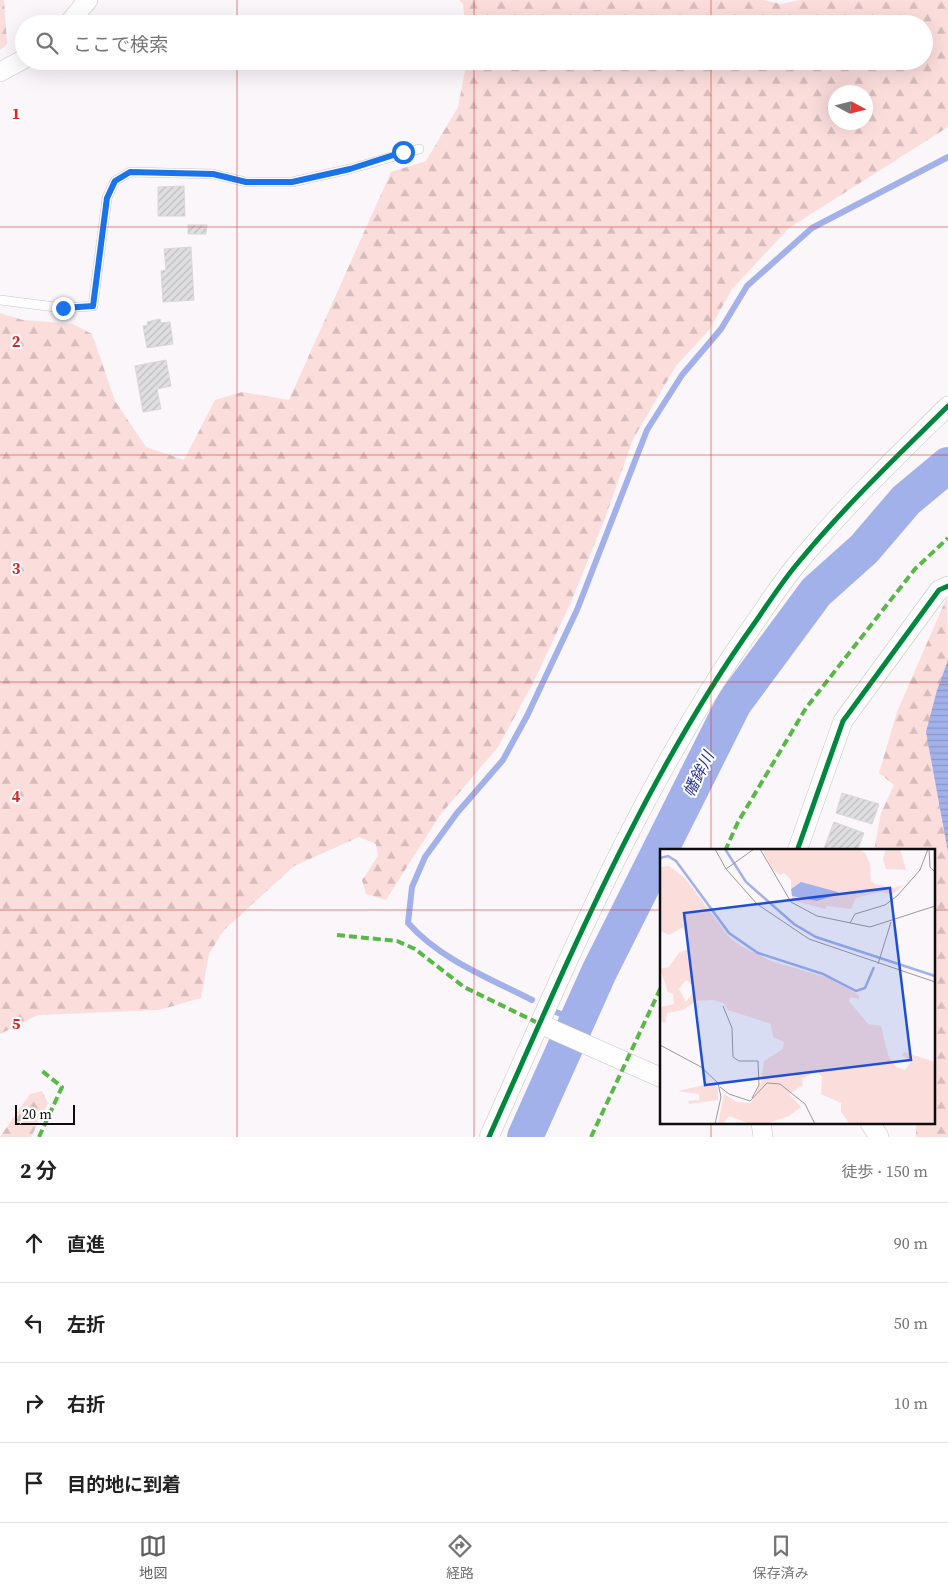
<!DOCTYPE html>
<html lang="ja">
<meta charset="utf-8">
<style>
:root{--surface:#fff;--page:#f2f2f2;--text:#222;--muted:#767676;--line:#e0e0e0;--accent:#615f60}
body{margin:0;font-family:"Source Serif 4","Noto Sans JP",serif;background:var(--page);color:var(--text)}
.compass{position:absolute;left:828px;top:85px;width:45px;height:45px;border-radius:50%;background:var(--surface);box-shadow:0 5px 20px #0002;rotate:97deg}
.scale{position:absolute;left:15px;bottom:12px;width:60px;box-sizing:border-box;padding-left:5px;border:2px solid #0e0d0e;border-top:0;font-size:14px;line-height:18px;white-space:nowrap;color:#0e0d0e;-webkit-text-stroke:4px #fff;paint-order:stroke}
.stop{position:absolute;width:15px;height:15px;margin:-11px;border:4px solid #1a73e8;border-radius:50%;background:#fff}
.stop.end{background:#1a73e8;border-color:#fff;box-shadow:0 1px 5px #0008}
.list{margin:0;padding:0;list-style:none}
h2{display:flex;justify-content:space-between;align-items:center;height:65px;margin:0;padding:0 20px;font-size:21px}
h2 small{font-size:16px;font-weight:400;color:var(--muted)}
.list li{display:grid;grid-template-columns:32px 1fr auto;gap:15px;align-items:center;box-sizing:border-box;height:80px;padding:0 20px;border-top:1px solid var(--line)}
.list b{display:block;font-size:19px;white-space:nowrap}
.list em{font-size:16px;font-style:normal;color:var(--muted)}
.icon{flex:none;width:28px;height:28px;fill:none;stroke:currentColor;stroke-width:2;stroke-linecap:round;stroke-linejoin:round}
.map{position:relative;flex:none;width:948px;height:1137px;overflow:hidden}
.search{position:absolute;background:var(--surface);box-shadow:0 5px 20px #0002;left:15px;right:15px;top:15px;height:55px;display:flex;align-items:center;gap:12px;box-sizing:border-box;padding:0 18px;border-radius:28px;color:var(--muted);font-size:19px}
.sheet{height:385px;background:var(--surface)}
nav{display:flex;justify-content:space-around;align-items:center;box-sizing:border-box;height:70px;border-top:1px solid var(--line);background:var(--surface);font-size:14px;color:var(--muted)}
nav a{display:grid;justify-items:center;gap:2px}
nav .on{color:var(--accent)}
.map>svg:first-child{display:block}
.forest{fill:url(#forest-firs);fill-rule:evenodd}
.water{fill:url(#water-rules)}
.lines{fill:none;stroke-linecap:round;stroke-linejoin:round}
.stream{stroke:#a2b1ea;stroke-width:6}
.river{stroke:#a2b1ea;stroke-width:36}
.building{fill:url(#building-hatch);stroke:#dad7da}
.service-casing{stroke:#c8c6c8;stroke-width:10}
.minor-casing{stroke:#c8c6c8;stroke-width:20}
.service{stroke:#fefefe;stroke-width:9}
.minor{stroke:#fefefe;stroke-width:19}
.quiet{stroke:#58b947;stroke-width:4;stroke-dasharray:8 4;stroke-linecap:butt}
.cycleway-casing{stroke:#fff;stroke-width:8}
.cycleway{stroke:#00873e;stroke-width:5}
.route{stroke:#1a73e8;stroke-width:6}
.grid{fill:none;stroke:#d62828;stroke-width:1;stroke-opacity:0.55}
.labels{text-anchor:middle;dominant-baseline:central;stroke-width:4;stroke-linejoin:round;paint-order:stroke}
.water-label{font-size:16px;font-style:italic;fill:#283593;stroke:#fff}
.inset-river{fill:none;stroke:#a2b1ea;stroke-width:2.5}
.inset-road{fill:none;stroke:#9c999b;stroke-width:1}
.view{fill:#1d4ed8;fill-opacity:0.15;stroke:#1d4ed8;stroke-width:2.5}
.inset-edge{fill:none;stroke:#0e0d0e;stroke-width:2.5}
.grid-label{font-size:16px;text-anchor:middle;font-weight:bold;fill:#d62828;stroke:#fff;stroke-width:4;stroke-linejoin:round;paint-order:stroke}
</style>
<div class="map">
<svg width="948" height="1137" viewBox="0 0 948 1137">
<defs>
<pattern id="forest-firs" width="22" height="20" patternUnits="userSpaceOnUse" patternTransform="scale(1.25)"><rect width="22" height="20" fill="#fbdddc"/><path d="M5 1l3.5 6h-7zM16 11l3.5 6h-7z" fill="#d6bcbc"/></pattern>
<pattern id="water-rules" width="6" height="5" patternUnits="userSpaceOnUse" patternTransform="scale(1.25)"><rect width="6" height="5" fill="#a2b1ea"/><path d="M0 2.5h6" fill="none" stroke="#8a97c8"/></pattern>
<pattern id="building-hatch" width="6" height="6" patternUnits="userSpaceOnUse" patternTransform="scale(1.25)"><rect width="6" height="6" fill="#dfdee0"/><path d="M-1 1l2-2M0 6l6-6M5 7l2-2" fill="none" stroke="#bebdbf"/></pattern>
</defs>
<rect width="100%" height="100%" fill="#faf6f9"/>
<g class="forest">
<path d="M0 0H4L7 44 0 50Z"/>
<path d="M459 0H763L781 4 800 0H948V127L789 228 732 289 709 330 676 366 633 439 605 518 571 602 532 685 498 747 440 815 386 900 366 894 362 880 378 856 376 844 359 837 294 866 224 930 209 954 201 998 159 1010 38 1015 0 1034V313L23 320 73 324 92 334 115 401 146 447 184 460 215 400 242 392 289 400 391 172 426 161 458 107 467 61H924V24H465L463 4ZM866 92V122H836V92Z"/>
<path d="M947 597 948 660 937 690 936 776 948 852V1137H916V1123H934V851H874L881 813 894 785 879 773 897 712Z"/>
<path d="M42 1091 48 1103 31 1137H0L30 1094Z"/>
</g>
<path class="water" d="M948 660V852L926 732 937 690Z"/>
<g class="lines">
<g class="stream">
<path d="M532 1000C489 978 441 960 408 923L412 887 425 857 457 813 503 760 527 716 577 610 647 430 682 375 721 329 747 286 812 228 948 157"/>
<path d="M556 1012 577 1021"/>
</g>
<path class="river" d="M525 1137 599 972 734 703 816 592 864 549 906 500 948 465"/>
</g>
<g class="building">
<path d="M184 186 185 216H158V187Z"/>
<path d="M188 225H207L206 234H188Z"/>
<path d="M191 247 194 300 163 302 161 271 166 270 164 249Z"/>
<path d="M160 319 161 323 170 322 173 344 147 348 143 326 148 325 147 322Z"/>
<path d="M166 360 171 386 157 389 161 409 143 412 135 366Z"/>
<path d="M842 793 879 804 872 824 836 813Z"/>
<path d="M834 822 864 833 857 851H823Z"/>
</g>
<g class="lines">
<g class="service-casing">
<path id="service" d="M0 300 63 308 93 306 107 198 115 181 130 172 213 174 246 182H292L350 169 419 149"/>
</g>
<g class="minor-casing">
<g id="minor">
<path d="M68 24 88 0"/>
<path d="M0 72 24 59"/>
<path d="M797 851 843 721 939 590 948 586"/>
<path d="M540 1024 662 1078"/>
<path d="M761 1123 763 1137"/>
<path d="M870 1123 879 1137"/>
<path d="M489 1137C568 961 643 779 756 621 769 602 782 582 797 564 843 508 896 457 948 406"/>
</g>
</g>
<use href="#service" class="service"/>
<use href="#minor" class="minor"/>
<g class="quiet">
<path d="M725 851 738 822 806 708 915 569 948 538"/>
<path d="M337 935 397 941 415 949 464 987 540 1024"/>
<path d="M39 1137 62 1087 42 1071"/>
<path d="M591 1137 662 985"/>
</g>
<g class="cycleway-casing">
<g id="cycleway">
<path d="M797 851 843 721 939 590 948 586"/>
<path d="M489 1137C568 961 643 779 756 621 769 602 782 582 797 564 843 508 896 457 948 406"/>
</g>
</g>
<use href="#cycleway" class="cycleway"/>
</g>
<g class="lines">
<path class="route" d="M63 308 93 306 107 198 115 181 130 172 213 174 246 182H292L350 169 403 152"/>
</g>
<path class="grid" d="M237 0V24M474 0V24M711 0V24M237 61V1137M474 61V1137M711 61V851M0 227H948M0 455H948M0 682H948M0 910H662M934 910H948M711 1123V1137"/>
<g class="labels">
<g class="water-label">
<text transform="translate(698 774) rotate(-63)">幡鉾川</text>
</g>
</g>
<g transform="translate(660 849)">
<rect width="275" height="275" fill="#faf6f9"/>
<path d="M199 0 205 4 210 15 211 32 215 35 233 39 244 36 233 45 220 43 196 49 191 60 167 57 165 60 132 51V47L157 52 179 45 141 33 131 40V31L124 24 120 26 112 20 103 1ZM226 0H240L246 21 226 20 223 10ZM9 17 25 29 69 88 81 97 111 112 169 129 199 146V150L191 148 189 152 208 175 221 177 228 206 236 218 245 221 251 213 242 206 244 203 275 213V275H186L189 274 181 263V254L161 245 162 228 157 222 142 230 143 236 129 245 141 258 129 267 105 275H90L69 267 63 275H58L64 245 77 253 91 254 101 233 104 212 123 200 124 193 113 188 111 175 68 161 65 155 54 151 36 152 23 161 7 164 5 174 0 172V158L14 155 13 145 8 143 0 120 9 118 19 104 28 100 29 95 23 78 9 86 0 82V18ZM26 131 32 136 33 144 26 153 19 140ZM53 234 58 240V251L29 255 28 252 39 251V245L18 242Z" fill="#fbdddc" fill-rule="evenodd"/>
<path d="M141 33 178 43 179 45 157 52 132 47 131 40Z" fill="#a2b1ea"/>
<path class="inset-river" d="M65 0 86 33 134 75 156 88 275 127M0 9 8 7 16 12 69 84 98 104 163 125 196 142 205 139 214 118"/>
<path class="inset-road" d="M55 0 66 20 94 0M100 0 131 53 157 67 210 78 275 57M269 0 270 18 275 23M66 20 97 55 149 90 275 133M190 74 195 65 225 56 237 47 260 21 268 0M218 115 231 73M63 157 72 179 73 208 79 212H98L99 236 92 249M0 196 41 218 58 234 61 248 55 275M60 238 69 245 90 252 107 234 120 235 145 255 155 275"/>
<path class="view" d="M230 39 251 211 45 236 24 64Z"/>
<rect width="275" height="275" class="inset-edge"/>
</g>
<g class="grid-label">
<text x="16" y="119">1</text>
<text x="16" y="347">2</text>
<text x="16" y="574">3</text>
<text x="16" y="802">4</text>
<text x="16" y="1029">5</text>
</g>
</svg>
<svg class="compass" viewBox="-18 -18 36 36"><path d="M0-13l5 13h-10z" fill="#e53935"/><path d="M0 13l5-13h-10z" fill="#767676"/></svg>
<div class="scale">20 m</div>
<div class="stop" style="left:403px;top:152px"></div>
<div class="stop end" style="left:63px;top:308px"></div>
<div class="search"><svg class="icon" aria-label="search" viewBox="0 0 24 24"><circle cx="10" cy="10" r="6"/><path d="M15 15l6 6"/></svg>ここで検索</div>
</div>
<section class="sheet">
<h2>2 分<small>徒歩 · 150 m</small></h2>
<ul class="list">
<li><svg class="icon" aria-label="ahead" viewBox="0 0 24 24"><path d="M12 20V5M6 11l6-6 6 6"/></svg><div><b>直進</b></div><em>90 m</em></li>
<li><svg class="icon" aria-label="left" viewBox="0 0 24 24"><path d="M17 20v-9H6M10 6l-5 5 5 5"/></svg><div><b>左折</b></div><em>50 m</em></li>
<li><svg class="icon" aria-label="right" viewBox="0 0 24 24"><path d="M7 20v-9h11M14 6l5 5-5 5"/></svg><div><b>右折</b></div><em>10 m</em></li>
<li><svg class="icon" aria-label="arrive" viewBox="0 0 24 24"><path d="M6 21V4h12l-3 4 3 4H6"/></svg><div><b>目的地に到着</b></div></li>
</ul>
</section>
<nav>
<a class="on"><svg class="icon" aria-label="map" viewBox="0 0 24 24"><path d="M3 6l6-2 6 2 6-2v14l-6 2-6-2-6 2zM9 4v14M15 6v14"/></svg>地図</a>
<a><svg class="icon" aria-label="directions" viewBox="0 0 24 24"><path d="M12 3l9 9-9 9-9-9zM9 14v-3h6M13 9l2 2-2 2"/></svg>経路</a>
<a><svg class="icon" aria-label="saved" viewBox="0 0 24 24"><path d="M7 4h10v16l-5-4-5 4z"/></svg>保存済み</a>
</nav>
